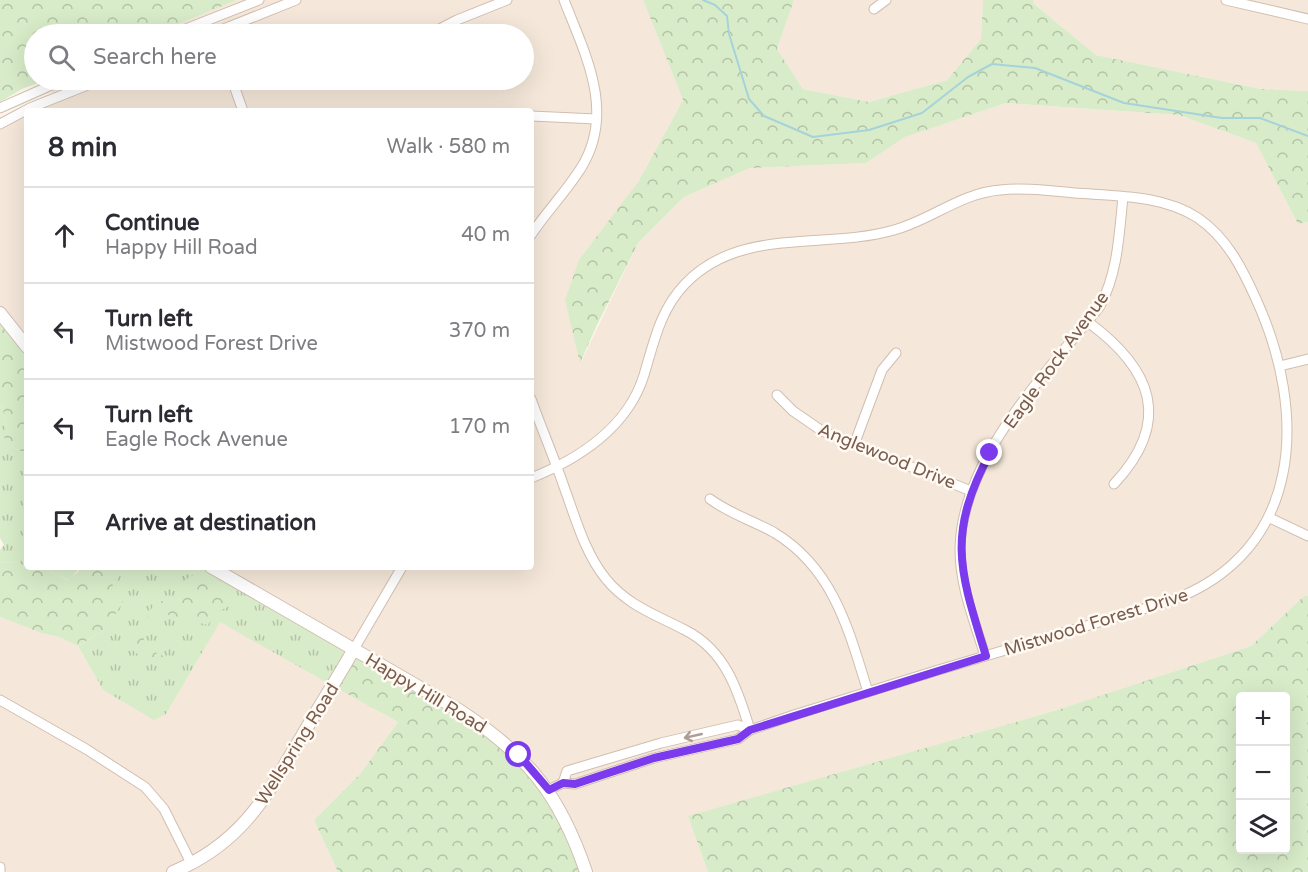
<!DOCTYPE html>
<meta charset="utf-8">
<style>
:root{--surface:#fff;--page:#f2f2f3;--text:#2b2b33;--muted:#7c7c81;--line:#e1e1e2}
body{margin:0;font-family:"Varela Round",sans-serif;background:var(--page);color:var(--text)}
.controls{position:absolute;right:18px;bottom:18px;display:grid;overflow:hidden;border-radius:6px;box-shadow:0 6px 24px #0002}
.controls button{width:54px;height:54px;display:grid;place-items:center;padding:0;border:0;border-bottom:2px solid var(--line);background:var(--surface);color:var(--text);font:30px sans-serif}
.stop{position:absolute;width:18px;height:18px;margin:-14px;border:4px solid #7c3aed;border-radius:50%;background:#fff}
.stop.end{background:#7c3aed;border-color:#fff;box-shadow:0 2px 6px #0008}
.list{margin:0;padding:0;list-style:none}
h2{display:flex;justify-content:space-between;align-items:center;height:78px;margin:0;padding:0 24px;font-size:26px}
h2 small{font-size:20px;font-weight:400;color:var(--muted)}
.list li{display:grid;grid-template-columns:39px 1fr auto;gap:18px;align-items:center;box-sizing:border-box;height:96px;padding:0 24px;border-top:2px solid var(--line)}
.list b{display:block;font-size:22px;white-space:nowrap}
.list p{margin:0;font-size:20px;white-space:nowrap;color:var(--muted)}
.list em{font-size:20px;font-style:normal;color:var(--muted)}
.icon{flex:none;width:33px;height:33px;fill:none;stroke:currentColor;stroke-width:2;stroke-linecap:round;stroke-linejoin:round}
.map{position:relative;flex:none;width:1308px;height:872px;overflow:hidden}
.search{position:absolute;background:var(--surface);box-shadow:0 6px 24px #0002;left:24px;top:24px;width:510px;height:66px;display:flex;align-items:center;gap:15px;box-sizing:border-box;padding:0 21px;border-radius:33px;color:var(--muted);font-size:22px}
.panel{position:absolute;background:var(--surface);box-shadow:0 6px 24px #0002;left:24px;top:108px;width:510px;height:462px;border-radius:6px}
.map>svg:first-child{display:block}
.residential{fill:#f5e8da}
.grass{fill:url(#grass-tufts)}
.forest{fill:url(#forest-crowns);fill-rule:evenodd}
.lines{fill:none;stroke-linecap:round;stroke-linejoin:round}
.stream{stroke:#a5d3da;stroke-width:2}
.minor-casing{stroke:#d1beb0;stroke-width:11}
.tertiary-casing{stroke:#d1beb0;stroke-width:14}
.minor{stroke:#fff;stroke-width:9}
.tertiary{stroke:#fff;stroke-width:12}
.oneway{stroke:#af9d94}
.route{stroke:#7c3aed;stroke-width:8}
.labels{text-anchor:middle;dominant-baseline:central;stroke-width:5;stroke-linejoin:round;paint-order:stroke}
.street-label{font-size:18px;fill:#7a5c4d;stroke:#fffaf3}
</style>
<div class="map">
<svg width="1308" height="872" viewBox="0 0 1308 872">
<defs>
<pattern id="grass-tufts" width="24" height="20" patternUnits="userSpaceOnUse" patternTransform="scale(1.5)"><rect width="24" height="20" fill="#d8ecc9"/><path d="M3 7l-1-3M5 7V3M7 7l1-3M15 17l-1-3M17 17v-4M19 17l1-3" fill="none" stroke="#b4c2a5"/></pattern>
<pattern id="forest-crowns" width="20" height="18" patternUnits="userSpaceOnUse" patternTransform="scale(1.5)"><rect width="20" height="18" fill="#d8ecc9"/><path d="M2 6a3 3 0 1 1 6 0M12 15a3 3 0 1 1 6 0" fill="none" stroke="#b4c2a5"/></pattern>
</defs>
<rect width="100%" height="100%" fill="#fdf6ec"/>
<g class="residential">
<path d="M237 0H643L683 100 638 182 581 362 638 243 684 197 750 168 866 163 904 137 1006 103 1179 115 1256 143 1298 224 1308 222V596H1304L1251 646 1057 710 689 816 708 872H587L214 567H531V111H27L51 101 54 80H524V34H154Z"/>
<path d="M794 0H983L981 39 947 80 869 102 803 89 777 49Z"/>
<path d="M1033 0H1308V91L1261 89 1096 55 1034 4Z"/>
<path d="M27 111V347L0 312V126Z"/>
<path d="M0 617 41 633 59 637 78 646 103 690 166 714 220 621 398 722 360 774 314 820 338 872H0Z"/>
</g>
<g class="grass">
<path d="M0 405 3 408 5 426 11 446 27 454V567L16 562 0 563V550L4 545 0 538Z"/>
<path d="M47 567H81L69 580 54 574Z"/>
<path d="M128 567H211L354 649 333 686 220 622 166 714 154 720 103 690 78 646 106 629 112 584Z"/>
</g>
<g class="forest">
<path d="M0 0H237L154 34H34V80H45L22 89 0 102Z"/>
<path d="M643 0H794L777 49 803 89 869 102 947 80 981 39 983 0H1033L1034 4 1096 55 1261 89 1308 91V222L1298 224 1256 143 1179 115 1006 103 905 137 866 163 750 168 684 197 638 243 597 325 580 363 565 300 579 260 638 182 683 100Z"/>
<path d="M0 313 27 347V454L11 446 3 436 5 426 3 408 0 405Z"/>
<path d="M16 562 27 567H47L54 574 68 580 78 572 81 567H128L112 584 123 602 106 629 78 646 59 637 41 633 0 617V563Z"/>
<path d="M193 575C209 582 225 588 232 605L217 612 208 625 161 613 145 630 143 646 163 656 164 667C151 659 140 658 130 648L154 604 173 597 185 580Z"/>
<path d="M1304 596H1308V872H708L688 816 1057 710 1251 646ZM1240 696H1286V850H1240Z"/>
<path d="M354 649 428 692 536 773 586 872H338L314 820 360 774 398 722 333 686Z"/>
</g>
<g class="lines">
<path class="stream" d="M703 0 715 5 727 16 729 34 749 99 764 116 813 137 869 130 922 113 968 77 992 64 1035 68 1124 103 1222 118H1260L1308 136"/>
<g class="minor-casing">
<g id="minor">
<path d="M1226 0 1308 19"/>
<path d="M874 9 886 0"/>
<path d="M173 34 259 0"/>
<path d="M211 34 296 0"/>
<path d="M430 34 457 20 507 0"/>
<path d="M232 80 243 111"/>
<path d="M0 108 63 80"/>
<path d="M531 116 596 119"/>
<path d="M0 124 30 108 100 80"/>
<path d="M531 235C546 212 566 192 581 168 616 112 585 54 564 0"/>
<path d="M1088 322C1152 369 1173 421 1114 484"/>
<path d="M1280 366 1308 359"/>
<path d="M777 395 793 411 822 431 971 491"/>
<path d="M531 399C541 427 553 455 563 484 575 516 584 552 606 579 627 605 656 615 685 630 725 650 738 690 750 730"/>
<path d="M854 445 882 370 896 353"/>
<path d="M531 478C579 459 628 427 644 375 654 342 660 310 685 284 740 226 825 250 894 230 931 220 961 193 1000 190 1025 187 1051 191 1075 193 1116 196 1163 195 1198 218 1227 238 1242 268 1256 299 1308 413 1304 552 1170 601L935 671 794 715 750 730 738 739 654 758 575 784 563 783 548 790"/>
<path d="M710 499C730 514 754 521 775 533 834 569 849 631 868 692"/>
<path d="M1270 518 1308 536"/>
<path d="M354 649 402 567"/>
<path d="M985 656C975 622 960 587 960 550 961 458 1046 374 1100 306 1118 272 1119 235 1123 197"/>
<path d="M0 700 86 749 145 787 164 809 191 863"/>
<path d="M563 783 567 771 661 743 738 725 750 730"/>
<path d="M0 867V872"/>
</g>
</g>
<g class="tertiary-casing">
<g id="tertiary">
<path d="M0 313 27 347"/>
<path d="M211 567 459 710C528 755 560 795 586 872"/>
<path d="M173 872C242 843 266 797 302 736 319 707 337 679 354 649"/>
</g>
</g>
<use href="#minor" class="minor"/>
<use href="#tertiary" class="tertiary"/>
</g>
<defs><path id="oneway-shaft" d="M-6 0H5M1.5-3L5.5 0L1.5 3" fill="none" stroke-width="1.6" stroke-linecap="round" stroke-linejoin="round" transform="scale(1.5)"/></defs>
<use class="oneway" href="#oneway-shaft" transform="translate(693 736) rotate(167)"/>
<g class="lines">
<path class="route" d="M519 755 549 790 563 783 575 784 654 758 738 739 750 730 986 656C960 571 946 536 990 453"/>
</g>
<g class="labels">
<g class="street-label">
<text transform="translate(1056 360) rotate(-54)">Eagle Rock Avenue</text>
<text transform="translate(887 456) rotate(22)">Anglewood Drive</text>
<text transform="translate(1096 622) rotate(-17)">Mistwood Forest Drive</text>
<text transform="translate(426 693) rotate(31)">Happy Hill Road</text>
<text transform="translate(297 744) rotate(-58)">Wellspring Road</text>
</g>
</g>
</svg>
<div class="controls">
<button>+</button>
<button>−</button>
<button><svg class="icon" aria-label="layers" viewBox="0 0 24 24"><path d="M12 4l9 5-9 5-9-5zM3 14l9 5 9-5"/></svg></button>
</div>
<div class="stop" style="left:519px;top:755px"></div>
<div class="stop end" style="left:990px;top:453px"></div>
<div class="search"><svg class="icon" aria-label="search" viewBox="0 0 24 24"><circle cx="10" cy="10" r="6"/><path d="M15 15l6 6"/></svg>Search here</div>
<section class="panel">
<h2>8 min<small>Walk · 580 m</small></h2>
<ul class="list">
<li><svg class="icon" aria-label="ahead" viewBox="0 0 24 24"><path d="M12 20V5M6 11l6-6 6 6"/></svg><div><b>Continue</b><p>Happy Hill Road</p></div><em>40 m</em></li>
<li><svg class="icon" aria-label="left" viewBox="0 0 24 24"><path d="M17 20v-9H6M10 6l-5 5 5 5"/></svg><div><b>Turn left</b><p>Mistwood Forest Drive</p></div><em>370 m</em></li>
<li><svg class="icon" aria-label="left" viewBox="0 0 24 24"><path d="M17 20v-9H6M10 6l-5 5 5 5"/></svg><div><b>Turn left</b><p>Eagle Rock Avenue</p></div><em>170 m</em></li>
<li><svg class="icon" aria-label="arrive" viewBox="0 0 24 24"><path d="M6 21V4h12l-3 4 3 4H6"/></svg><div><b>Arrive at destination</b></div></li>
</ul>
</section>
</div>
